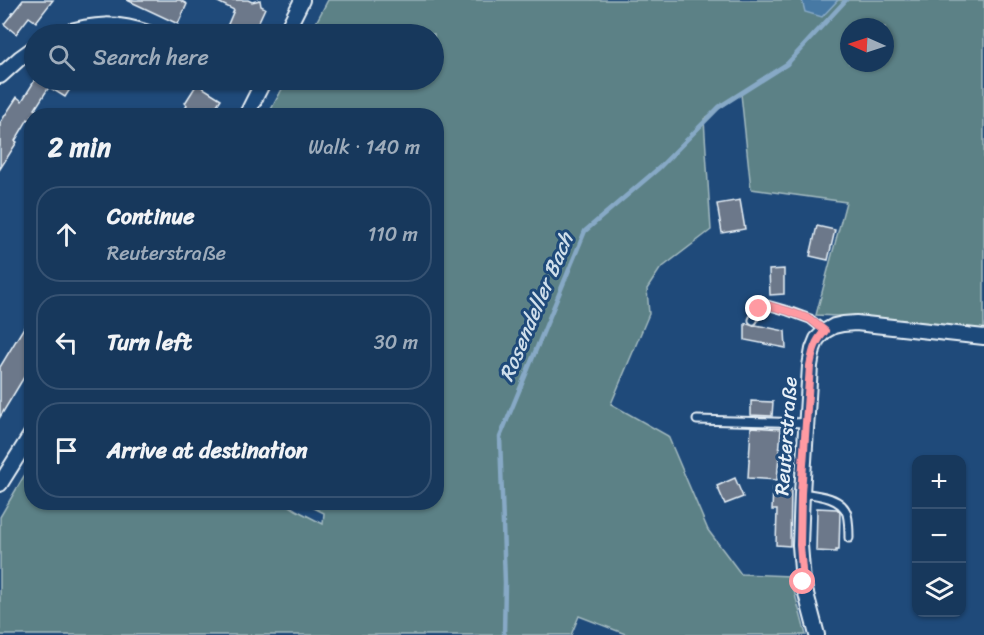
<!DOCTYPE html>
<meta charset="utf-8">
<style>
:root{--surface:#17385c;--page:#203f62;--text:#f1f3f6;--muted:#9eacbb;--line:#365272}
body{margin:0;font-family:Sriracha,sans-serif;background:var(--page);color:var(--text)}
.controls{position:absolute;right:18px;bottom:18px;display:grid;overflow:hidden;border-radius:12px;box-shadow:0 2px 4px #0004}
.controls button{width:54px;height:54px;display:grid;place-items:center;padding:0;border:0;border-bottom:2px solid var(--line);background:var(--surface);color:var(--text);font:30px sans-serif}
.compass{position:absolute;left:840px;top:18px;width:54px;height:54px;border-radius:50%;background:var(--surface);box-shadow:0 2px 4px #0004;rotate:273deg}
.stop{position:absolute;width:18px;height:18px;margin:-14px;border:4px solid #ff9aa2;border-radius:50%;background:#fff}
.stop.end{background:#ff9aa2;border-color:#fff;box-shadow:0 2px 6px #0008}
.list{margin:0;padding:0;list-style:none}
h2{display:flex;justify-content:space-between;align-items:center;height:78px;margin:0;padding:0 24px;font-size:26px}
h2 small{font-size:20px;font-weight:400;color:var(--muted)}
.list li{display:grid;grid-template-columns:39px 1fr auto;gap:18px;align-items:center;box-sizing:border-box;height:96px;margin:0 12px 12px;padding:0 12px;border:2px solid var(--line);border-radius:24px}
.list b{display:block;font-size:22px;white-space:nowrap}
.list p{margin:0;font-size:20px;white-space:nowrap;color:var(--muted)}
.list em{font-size:20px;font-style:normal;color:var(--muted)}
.icon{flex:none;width:33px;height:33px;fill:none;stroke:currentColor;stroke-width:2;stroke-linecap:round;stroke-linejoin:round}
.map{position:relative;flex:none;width:984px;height:635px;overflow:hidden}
.search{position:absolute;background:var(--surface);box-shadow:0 2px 4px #0004;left:24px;top:24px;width:420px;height:66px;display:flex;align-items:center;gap:15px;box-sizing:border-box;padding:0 21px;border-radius:33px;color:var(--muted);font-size:22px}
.panel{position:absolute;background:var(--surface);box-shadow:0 2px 4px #0004;left:24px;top:108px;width:420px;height:402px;border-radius:24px}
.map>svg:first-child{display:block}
.green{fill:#5b8186;stroke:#a2b9bf;stroke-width:1.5;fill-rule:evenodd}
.water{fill:#4779a4;stroke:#87a9c6;stroke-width:1.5}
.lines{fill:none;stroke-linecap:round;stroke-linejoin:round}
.stream{stroke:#87a9c6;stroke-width:4.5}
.building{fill:#6c788a;stroke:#e8f1f8;stroke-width:1.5}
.service-casing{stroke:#e8f1f8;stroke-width:11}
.minor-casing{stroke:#e8f1f8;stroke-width:18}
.service{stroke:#1f4a7a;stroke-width:7}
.minor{stroke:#1f4a7a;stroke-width:14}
.route{stroke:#ff9aa2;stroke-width:8}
.labels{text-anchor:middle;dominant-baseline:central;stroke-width:6;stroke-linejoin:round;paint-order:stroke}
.street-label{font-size:20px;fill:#e8f1f8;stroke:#1f4a7a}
.water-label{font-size:21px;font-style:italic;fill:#d0dfeb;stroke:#1f4a7a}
</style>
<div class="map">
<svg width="984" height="635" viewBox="0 0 984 635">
<rect width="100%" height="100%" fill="#1f4a7a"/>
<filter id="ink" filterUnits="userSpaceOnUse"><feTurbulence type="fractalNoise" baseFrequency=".0167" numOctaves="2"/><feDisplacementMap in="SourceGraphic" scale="12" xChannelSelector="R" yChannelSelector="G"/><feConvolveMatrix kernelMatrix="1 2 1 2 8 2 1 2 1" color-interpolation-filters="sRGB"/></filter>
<g filter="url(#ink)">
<path class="green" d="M328 0H984V333L859 317 816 315 846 202 751 189 741 94 704 119 711 230 660 269 647 289 649 314 611 404 668 436 708 530 741 574 790 576 806 635H628L579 616 571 635H0V517L31 464 32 502 285 503 296 510 323 524 324 513 304 503 436 502V116L268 115 287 80H434V34H310ZM849 27H885V63H849Z"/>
<path class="water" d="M802 0H838L822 17 805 12Z"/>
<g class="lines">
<path class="stream" d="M504 635 505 583 500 437 585 231 659 168 719 107 787 64 846 0"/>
</g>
<g class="building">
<path d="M23 0H53L36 22 29 17 16 34 4 24Z"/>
<path d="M127 0H180L187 4 178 24Z"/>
<path d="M214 0H248L252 2 260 0 261 6 265 8 253 34H236L226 29 234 10Z"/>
<path d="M35 80H76L65 97 49 87 35 109 38 110 34 116H32L31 121 28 119 15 141 17 142 0 169V123L17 97 22 101Z"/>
<path d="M197 84 221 99 217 105 219 106 214 116H181L187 105 185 103Z"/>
<path d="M740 200 745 229 722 233 717 204Z"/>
<path d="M817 226 835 230 828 260 810 256Z"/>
<path d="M784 269V294L770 295 769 270Z"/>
<path d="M32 314V364L0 417V367Z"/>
<path d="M745 323 753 326 756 325 785 331 786 348 745 340Z"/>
<path d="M751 401 773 402 772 416 751 415Z"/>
<path d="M751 427 781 429 777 480 748 478Z"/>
<path d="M735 478 743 497 725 504 717 486Z"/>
<path d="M773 488 791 489 790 546 776 545 777 510H772Z"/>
<path d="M817 508 837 509 840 512 839 550H836V552L816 551Z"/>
</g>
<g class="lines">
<g class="service-casing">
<g id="service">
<path d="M753 320 759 309 767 305 788 311 810 319 825 331"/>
<path d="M697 420 807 423"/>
<path d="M802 493C817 495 842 497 847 514 849 522 849 531 849 538"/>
</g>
</g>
<g class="minor-casing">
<g id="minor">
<path d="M61 34C94 23 118 22 151 34"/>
<path d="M285 34 302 0"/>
<path d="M0 76 20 58 34 48"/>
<path d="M246 116 264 80"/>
<path d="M0 484 32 433"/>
<path d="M817 635 803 582 800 545 802 493 810 366 813 349 817 339 825 331 834 326 843 324 856 323 984 337"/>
</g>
</g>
<use href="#service" class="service"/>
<use href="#minor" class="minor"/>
</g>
</g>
<g class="lines" filter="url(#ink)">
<path class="route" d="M759 309 767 305 788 311 810 319 825 331C814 343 813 351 810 366L801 493 800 545 803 582"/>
</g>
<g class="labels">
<g class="street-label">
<text transform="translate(786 436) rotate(-86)">Reuterstraße</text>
</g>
<g class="water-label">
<text transform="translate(536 307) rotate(-67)">Rosendeller Bach</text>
</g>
</g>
</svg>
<div class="controls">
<button>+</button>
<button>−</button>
<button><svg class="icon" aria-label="layers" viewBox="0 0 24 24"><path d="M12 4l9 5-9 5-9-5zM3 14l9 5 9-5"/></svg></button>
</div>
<svg class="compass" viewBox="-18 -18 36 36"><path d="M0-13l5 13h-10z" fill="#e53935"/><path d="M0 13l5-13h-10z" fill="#9eacbb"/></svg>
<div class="stop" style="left:803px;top:582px"></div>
<div class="stop end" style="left:759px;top:309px"></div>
<div class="search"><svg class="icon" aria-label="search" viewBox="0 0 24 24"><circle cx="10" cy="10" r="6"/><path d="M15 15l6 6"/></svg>Search here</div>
<section class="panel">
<h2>2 min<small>Walk · 140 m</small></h2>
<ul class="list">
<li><svg class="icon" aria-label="ahead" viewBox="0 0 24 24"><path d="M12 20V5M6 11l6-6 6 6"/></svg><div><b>Continue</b><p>Reuterstraße</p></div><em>110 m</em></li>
<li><svg class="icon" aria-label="left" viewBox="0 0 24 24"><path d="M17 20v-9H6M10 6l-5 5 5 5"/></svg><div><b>Turn left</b></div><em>30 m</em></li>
<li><svg class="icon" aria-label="arrive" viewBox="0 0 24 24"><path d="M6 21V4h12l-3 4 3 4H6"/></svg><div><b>Arrive at destination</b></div></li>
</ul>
</section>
</div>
